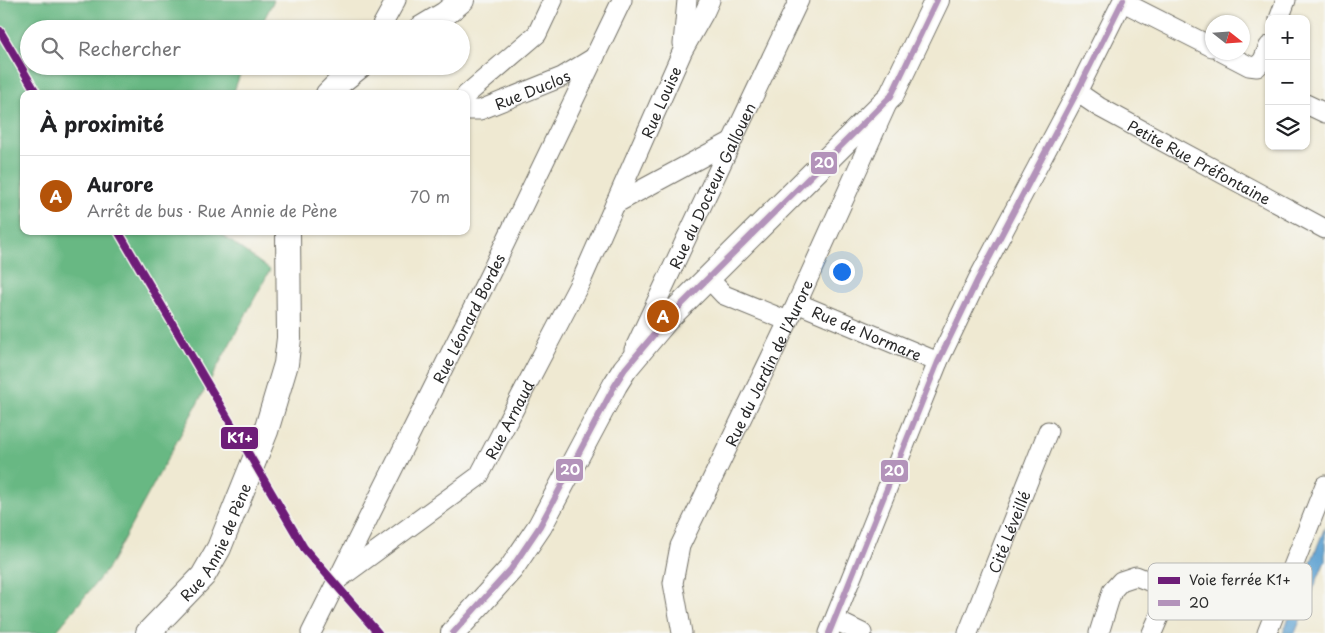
<!DOCTYPE html>
<html lang="fr">
<meta charset="utf-8">
<style>
:root{--surface:#fff;--page:#f6f6f6;--text:#202124;--muted:#757577;--line:#e0e0e0;--accent:#b45309}
body{margin:0;font-family:"Playpen Sans",sans-serif;background:var(--page);color:var(--text)}
.controls{position:absolute;right:15px;top:15px;display:grid;overflow:hidden;border-radius:10px;box-shadow:0 1px 4px #0004}
.controls button{width:45px;height:45px;display:grid;place-items:center;padding:0;border:0;border-bottom:1px solid var(--line);background:var(--surface);color:var(--text);font:25px sans-serif}
.compass{position:absolute;left:1205px;top:15px;width:45px;height:45px;border-radius:50%;background:var(--surface);box-shadow:0 1px 4px #0004;rotate:107deg}
.you{position:absolute;left:841px;top:271px;width:18px;height:18px;margin:-12px;border:4px solid #fff;border-radius:50%;background:#1a73e8;box-shadow:0 0 0 8px #1a73e833}
.badge{display:grid;place-items:center;width:32px;height:32px;border-radius:50%;background:var(--accent);color:#fff;font-size:16px;font-weight:700}
.pin{position:absolute;translate:-50% -50%;border:2px solid #fff;box-shadow:0 1px 5px #0006}
.list{margin:0;padding:0;list-style:none}
h2{display:flex;justify-content:space-between;align-items:center;height:65px;margin:0;padding:0 20px;font-size:21px}
h2 small{font-size:16px;font-weight:400;color:var(--muted)}
.list li{display:grid;grid-template-columns:32px 1fr auto;gap:15px;align-items:center;box-sizing:border-box;height:80px;padding:0 20px;border-top:1px solid var(--line)}
.list b{display:block;font-size:19px;white-space:nowrap}
.list p{margin:0;font-size:16px;white-space:nowrap;color:var(--muted)}
.list em{font-size:16px;font-style:normal;color:var(--muted)}
.icon{flex:none;width:28px;height:28px;fill:none;stroke:currentColor;stroke-width:2;stroke-linecap:round;stroke-linejoin:round}
.map{position:relative;flex:none;width:1325px;height:633px;overflow:hidden}
.search{position:absolute;background:var(--surface);box-shadow:0 1px 4px #0004;left:20px;top:20px;width:450px;height:55px;display:flex;align-items:center;gap:12px;box-sizing:border-box;padding:0 18px;border-radius:28px;color:var(--muted);font-size:19px}
.panel{position:absolute;background:var(--surface);box-shadow:0 1px 4px #0004;left:20px;top:90px;width:450px;height:145px;border-radius:10px}
.map>svg:first-child{display:block}
.forest{fill:#67b883;stroke:#497257}
.water{fill:#5da1d2;stroke:#44667e}
.lines{fill:none;stroke-linecap:round;stroke-linejoin:round}
.minor-casing{stroke:#706e65;stroke-width:21}
.tertiary-casing{stroke:#706e65;stroke-width:26}
.minor{stroke:#fff;stroke-width:19}
.tertiary{stroke:#fff;stroke-width:24}
.bus-1-casing{stroke:#f6f6f2;stroke-width:10}
.bus-1{stroke:#b393ba;stroke-width:6}
.rail-1-casing{stroke:#f6f6f2;stroke-width:11}
.rail-1{stroke:#6e1e78;stroke-width:8}
.labels{text-anchor:middle;dominant-baseline:central;stroke-width:4;stroke-linejoin:round;paint-order:stroke}
.street-label{font-size:15px;fill:#2b2b2b;stroke:#f6f6f2}
.key{fill:#f6f6f2;stroke:#b9b9b6;stroke-width:1}
.key-label{font-size:14px;fill:#2b2b2b}
.line-badge{stroke:#f6f6f2;stroke-width:2}
.badge-label{font-size:14px;text-anchor:middle;font-weight:bold;fill:#fff}
</style>
<div class="map">
<svg width="1325" height="633" viewBox="0 0 1325 633">
<rect width="100%" height="100%" fill="#f6f6f2"/>
<filter id="ink" filterUnits="userSpaceOnUse"><feTurbulence type="fractalNoise" baseFrequency=".02" numOctaves="2"/><feDisplacementMap in="SourceGraphic" scale="10" xChannelSelector="R" yChannelSelector="G"/><feConvolveMatrix kernelMatrix="1 2 1 2 8 2 1 2 1" color-interpolation-filters="sRGB"/></filter>
<filter id="wash" filterUnits="userSpaceOnUse"><feTurbulence type="fractalNoise" baseFrequency=".0096" numOctaves="4" result="noise"/><feDisplacementMap in="SourceGraphic" scale="20" xChannelSelector="R" yChannelSelector="G"/><feGaussianBlur stdDeviation="1.12" result="paint"/><feColorMatrix in="noise" values="0 0 0 0 0 0 0 0 0 0 0 0 0 0 0 0 0 1.4 0 .05"/><feComposite in="paint" operator="in"/></filter>
<g filter="url(#wash)">
<rect width="100%" height="100%" fill="#efe9d2"/>
<path class="forest" d="M0 0H274L259 29H29V66H243L233 94H24V231H217L270 270 108 568 55 633H0Z"/>
<path class="water" d="M1325 527V561L1295 633H1283Z"/>
</g>
<g filter="url(#ink)">
<g class="lines">
<g class="minor-casing">
<g id="minor">
<path d="M1123 2 1212 47"/>
<path d="M1279 19 1286 0"/>
<path d="M380 29 396 0"/>
<path d="M683 44 687 0"/>
<path d="M1222 52 1249 66 1257 67 1263 60 1269 46"/>
<path id="s1" d="M1077 92 1099 107 1325 229"/>
<path d="M466 95 537 34 553 0"/>
<path d="M1306 104 1325 113"/>
<path id="s2" d="M466 110H480L562 77 595 57"/>
<path d="M615 204 732 141"/>
<path d="M708 278 724 295 788 321"/>
<path id="s3" d="M797 303 938 362"/>
<path id="s4" d="M634 350 732 141 799 0"/>
<path id="s5" d="M337 580 479 476 582 279 683 50 705 11 710 0"/>
<path d="M835 620 862 633"/>
<path id="s6" d="M311 633 490 274 622 0"/>
<path id="s7" d="M682 633 673 583 680 546 797 303 887 104"/>
<path d="M829 633 938 362 977 281 1077 92 1123 0"/>
<path id="s8" d="M968 633 1048 431"/>
<path d="M1099 633 1112 591 1121 581 1136 576 1156 584 1164 594 1162 610 1152 633"/>
<path d="M1267 633 1325 485"/>
</g>
</g>
<g class="tertiary-casing">
<g id="tertiary">
<path d="M420 29 445 14 462 0"/>
<path d="M328 94 340 82 360 66"/>
<path id="s9" d="M148 633 203 576 219 548 266 431 286 364 289 338 288 231"/>
<path d="M453 633 511 569 540 526 615 385 625 369 667 319 891 96 937 0"/>
</g>
</g>
<use href="#minor" class="minor"/>
<use href="#tertiary" class="tertiary"/>
<g class="bus-1-casing">
<g id="bus-1">
<path d="M453 633 511 569 540 526 615 385 625 369 667 319 891 96 937 0"/>
<path d="M829 633 938 362 977 281 1077 92 1123 0"/>
</g>
</g>
<use href="#bus-1" class="bus-1"/>
<g class="rail-1-casing">
<g id="rail-1">
<path d="M0 31 37 94"/>
<path d="M118 231 304 548 378 633"/>
</g>
</g>
<use href="#rail-1" class="rail-1"/>
</g>
</g>
<g class="labels">
<g class="street-label">
<text stroke="none"><textPath href="#s2" startOffset="70">Rue Duclos</textPath></text>
<text stroke="none"><textPath href="#s5" startOffset="592">Rue Louise</textPath></text>
<text stroke="none"><textPath href="#s1" startOffset="141">Petite Rue Préfontaine</textPath></text>
<text stroke="none"><textPath href="#s4" startOffset="182">Rue du Docteur Gallouen</textPath></text>
<text stroke="none"><textPath href="#s6" startOffset="352">Rue Léonard Bordes</textPath></text>
<text stroke="none"><textPath href="#s3" startOffset="76">Rue de Normare</textPath></text>
<text stroke="none"><textPath href="#s7" startOffset="292">Rue du Jardin de l'Aurore</textPath></text>
<text stroke="none"><textPath href="#s5" startOffset="240">Rue Arnaud</textPath></text>
<text stroke="none"><textPath href="#s8" startOffset="109">Cité Léveillé</textPath></text>
<text stroke="none"><textPath href="#s9" startOffset="115">Rue Annie de Pène</textPath></text>
</g>
</g>
<rect x="1148" y="563" width="164" height="57" rx="8" class="key"/>
<rect x="1158" y="577" width="22" height="7" fill="#6e1e78"/>
<rect x="1158" y="600" width="22" height="6" fill="#b393ba"/>
<g class="key-label">
<text x="1189" y="585">Voie ferrée K1+</text>
<text x="1189" y="608">20</text>
</g>
<g class="line-badge">
<rect x="810" y="151" width="28" height="24" rx="5" fill="#b393ba"/>
<rect x="220" y="426" width="39" height="24" rx="5" fill="#6e1e78"/>
<rect x="555" y="458" width="29" height="24" rx="5" fill="#b393ba"/>
<rect x="880" y="459" width="29" height="24" rx="5" fill="#b393ba"/>
</g>
<g class="badge-label">
<text x="824" y="168">20</text>
<text x="240" y="443">K1+</text>
<text x="570" y="475">20</text>
<text x="894" y="476">20</text>
</g>
</svg>
<div class="controls">
<button>+</button>
<button>−</button>
<button><svg class="icon" aria-label="layers" viewBox="0 0 24 24"><path d="M12 4l9 5-9 5-9-5zM3 14l9 5 9-5"/></svg></button>
</div>
<svg class="compass" viewBox="-18 -18 36 36"><path d="M0-13l5 13h-10z" fill="#e53935"/><path d="M0 13l5-13h-10z" fill="#757577"/></svg>
<div class="you"></div>
<div class="pin badge" style="left:663px;top:316px">A</div>
<div class="search"><svg class="icon" aria-label="search" viewBox="0 0 24 24"><circle cx="10" cy="10" r="6"/><path d="M15 15l6 6"/></svg>Rechercher</div>
<section class="panel">
<h2>À proximité<small></small></h2>
<ul class="list">
<li><span class="badge">A</span><div><b>Aurore</b><p>Arrêt de bus · Rue Annie de Pène</p></div><em>70 m</em></li>
</ul>
</section>
</div>
